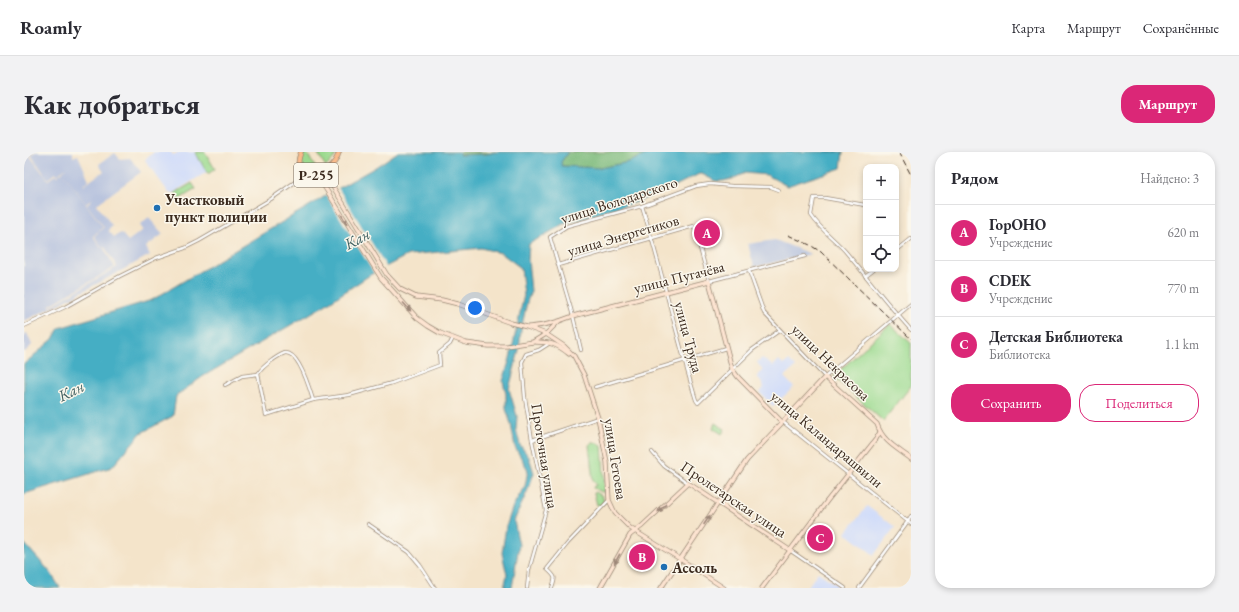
<!DOCTYPE html>
<html lang="ru">
<meta charset="utf-8">
<style>
:root{--surface:#fff;--page:#f2f2f3;--text:#2b2b33;--muted:#7c7c81;--line:#e1e1e2;--accent:#db2777}
body{margin:0;font-family:"EB Garamond",serif;background:var(--page);color:var(--text)}
.controls{position:absolute;right:12px;top:12px;display:grid;overflow:hidden;border-radius:8px;box-shadow:0 2px 6px #0003}
.controls button{width:36px;height:36px;display:grid;place-items:center;padding:0;border:0;border-bottom:1px solid var(--line);background:var(--surface);color:var(--text);font:20px sans-serif}
.you{position:absolute;left:451px;top:156px;width:14px;height:14px;margin:-10px;border:3px solid #fff;border-radius:50%;background:#1a73e8;box-shadow:0 0 0 6px #1a73e833}
.badge{display:grid;place-items:center;width:26px;height:26px;border-radius:50%;background:var(--accent);color:#fff;font-size:13px;font-weight:700}
.pin{position:absolute;translate:-50% -50%;border:2px solid #fff;box-shadow:0 1px 4px #0006}
.list{margin:0;padding:0;list-style:none}
h2{display:flex;justify-content:space-between;align-items:center;height:52px;margin:0;padding:0 16px;font-size:17px}
h2 small{font-size:13px;font-weight:400;color:var(--muted)}
.list li{display:grid;grid-template-columns:26px 1fr auto;gap:12px;align-items:center;box-sizing:border-box;height:56px;padding:0 16px;border-top:1px solid var(--line)}
.list b{display:block;font-size:15px;white-space:nowrap}
.list p{margin:0;font-size:13px;white-space:nowrap;color:var(--muted)}
.list em{font-size:13px;font-style:normal;color:var(--muted)}
.actions{display:flex;gap:8px;padding:12px 16px}
.actions a{flex:1;padding:9px 0;border:1px solid var(--accent);border-radius:16px;text-align:center;font-size:14px;color:var(--accent)}
.actions .main{background:var(--accent);color:#fff}
.icon{flex:none;width:22px;height:22px;fill:none;stroke:currentColor;stroke-width:2;stroke-linecap:round;stroke-linejoin:round}
.map{position:relative;flex:none;width:887px;height:436px;overflow:hidden;border-radius:16px}
header{display:flex;align-items:center;gap:24px;box-sizing:border-box;height:56px;padding:0 20px;background:var(--surface);border-bottom:1px solid var(--line)}
header strong{font-size:19px}
nav{display:flex;gap:22px;margin-inline-start:auto;font-size:14px}
.intro{display:flex;align-items:center;justify-content:space-between;box-sizing:border-box;height:96px;padding:0 24px}
h1{margin:0;font-size:28px}
.button{padding:10px 18px;border-radius:16px;background:var(--accent);color:#fff;font-size:14px;font-weight:700}
main{display:flex;gap:24px;padding:0 24px}
aside{flex:1;background:var(--surface);border-radius:16px;box-shadow:0 2px 6px #0003}
.map>svg:first-child{display:block}
.built{fill:#cedafa}
.industrial{fill:#b9c4de}
.green{fill:#9bda8f;stroke:#6b8256}
.forest{fill:#7cba7a;stroke:#5c724c}
.water{fill:#45aec4;stroke:#406c71}
.pier{fill:#f4e4ca}
.lines{fill:none;stroke-linecap:round;stroke-linejoin:round}
.street-casing{stroke:#988774;stroke-width:4}
.secondary-casing{stroke:#988774;stroke-width:5}
.primary-casing{stroke:#988774;stroke-width:5.5}
.street{stroke:#fff;stroke-width:2.5}
.secondary{stroke:#fde4d1;stroke-width:3.5}
.primary{stroke:#fabb8b;stroke-width:4}
.rail{stroke:#3b2a1e;stroke-width:1;stroke-dasharray:6 3;stroke-linecap:butt}
.oneway{fill:#9c8778}
.poi-dot{fill:#1f6fb2;stroke:#fbf7ec;stroke-width:1.5}
.labels{text-anchor:middle;dominant-baseline:central;stroke-width:3;stroke-linejoin:round;paint-order:stroke}
.shield{fill:#fbf7ec;stroke:#75685c;stroke-width:1}
.shield-label{font-size:14px;font-weight:bold;fill:#3b2a1e}
.poi-label{font-size:15px;font-weight:bold;fill:#3b2a1e;stroke:#fbf7ec;text-anchor:start}
.street-label{font-size:15px;fill:#3b2a1e;stroke:#fbf7ec}
.water-label{font-size:16px;font-style:italic;fill:#3f5f60;stroke:#fbf7ec}
</style>
<header>
<strong>Roamly</strong>
<nav><a>Карта</a><a>Маршрут</a><a>Сохранённые</a></nav>
</header>
<div class="intro"><h1>Как добраться</h1><a class="button">Маршрут</a></div>
<main>
<div class="map">
<svg width="887" height="436" viewBox="0 0 887 436">
<rect width="100%" height="100%" fill="#fbf7ec"/>
<filter id="ink" filterUnits="userSpaceOnUse"><feTurbulence type="fractalNoise" baseFrequency=".025" numOctaves="2"/><feDisplacementMap in="SourceGraphic" scale="8" xChannelSelector="R" yChannelSelector="G"/><feConvolveMatrix kernelMatrix="1 2 1 2 8 2 1 2 1" color-interpolation-filters="sRGB"/></filter>
<filter id="wash" filterUnits="userSpaceOnUse"><feTurbulence type="fractalNoise" baseFrequency=".012" numOctaves="4" result="noise"/><feDisplacementMap in="SourceGraphic" scale="16" xChannelSelector="R" yChannelSelector="G"/><feGaussianBlur stdDeviation="0.9" result="paint"/><feColorMatrix in="noise" values="0 0 0 0 0 0 0 0 0 0 0 0 0 0 0 0 0 1.4 0 .05"/><feComposite in="paint" operator="in"/></filter>
<g filter="url(#wash)">
<rect width="100%" height="100%" fill="#f4e4ca"/>
<g class="built">
<path d="M130 0H147L149 3 155 0H171L183 20 147 42 145 41 121 8Z"/>
<path d="M738 206 749 214 755 208 760 213 765 208 772 215 760 225 770 235 749 254 736 241 740 235 733 224 739 219 733 210Z"/>
<path d="M843 354 871 375 850 403 822 381Z"/>
<path d="M794 420 813 433 811 436H783Z"/>
</g>
<g class="industrial">
<path d="M0 0H10L5 3 24 28 31 23 33 24 38 20 79 75 69 84 77 96 79 95 91 115 26 153 27 156 0 169Z"/>
<path d="M11 0H49V5L54 3 65 28 59 33 61 35 60 33 80 19 75 12 91 1 96 7 106 6 117 20 73 52 88 74 84 78 90 85 97 81 104 89 119 78 116 73 125 66 139 82 122 95 126 103 28 156 27 154 93 115 80 94 78 96 70 84 80 75 63 53 69 46 62 52 38 20 43 15 33 23 31 21 24 27 7 3Z"/>
<path d="M751 88 787 102 730 115 724 92Z"/>
<path d="M3 181 8 193 0 201V182Z"/>
</g>
<g class="green">
<path d="M171 0H181L191 17 184 22Z"/>
<path d="M280 0H282L294 19C285 20 279 19 276 9Z"/>
<path d="M293 0H313L311 5 302 15Z"/>
<path d="M168 31 172 37 154 48 151 41Z"/>
<path d="M866 172 887 191V234L859 269 810 225 812 222Z"/>
<path d="M691 271 701 277 698 282 689 276Z"/>
<path d="M567 291H574L578 293 581 340H578L569 336 570 334 573 333 569 329 565 293Z"/>
<path d="M572 340 578 344 580 349 577 353H573L570 341Z"/>
</g>
<g class="forest">
<path d="M436 0H472L463 2 435 3Z"/>
<path d="M544 0H628L605 10 576 16 538 14 537 10Z"/>
</g>
<g class="water">
<path d="M374 0H436L435 3 463 2 472 0H544L537 10 538 14 576 16 605 10 628 0H819L817 16 763 34 743 23 721 21 708 27 699 29H691L678 22H675L655 32 613 50 540 72 505 92 504 108 507 139 503 150 497 178 495 198 485 237 493 264 492 277 496 293 505 305 510 321 503 340 490 369 495 393 488 436H480L483 423 478 401 482 375 489 354 501 334 504 318 491 295 487 272 482 257V242L479 229 486 206 500 143 497 116 477 101 457 96 384 103 346 123 301 153 178 225 152 244 149 264 117 281 88 315 3 341 0 343V212L29 187 35 176 128 148 320 33 350 16Z"/>
<path d="M0 391 27 421 36 436H0Z"/>
</g>
<path class="pier" d="M313 34 363 116 351 123 301 41Z"/>
</g>
<g filter="url(#ink)">
<g class="lines">
<g class="street-casing">
<g id="street">
<path d="M272 29 275 26 276 17"/>
<path d="M841 53 801 46H790L787 63C796 77 810 87 821 99 843 125 864 153 887 178"/>
<path d="M618 54C638 118 652 184 672 248L674 251 728 198 756 178"/>
<path d="M872 99 887 87"/>
<path d="M534 113 670 74 685 129 781 104"/>
<path d="M725 119 740 161 801 225 887 152"/>
<path d="M841 124 850 117"/>
<path d="M0 174 41 155 96 124 132 106 161 96 175 89 247 47 271 30 286 23"/>
<path d="M557 198 549 164 526 85 543 74 618 54 672 34 686 32 708 34 747 35 755 38"/>
<path d="M234 222C238 215 243 212 250 207 253 205 258 202 261 201 275 199 286 238 289 248"/>
<path d="M201 233 218 224 234 222 242 263 289 248 325 243 368 231 416 213 415 201 426 192 429 186"/>
<path d="M571 235 702 196"/>
<path d="M759 270 887 372"/>
<path d="M508 288 574 266"/>
<path d="M628 300 640 314 664 331"/>
<path d="M344 372 385 400 396 413 411 436"/>
<path d="M767 399 821 436"/>
<path d="M503 436 505 418 522 358 508 288 501 246 498 210 502 202 515 198 526 191"/>
<path d="M528 436C532 425 532 425 523 417L544 391 585 348"/>
<path d="M835 436 884 369 887 364"/>
</g>
</g>
<g class="secondary-casing">
<g id="secondary">
<path d="M306 15C304 21 303 24 306 30L363 123 376 137 392 145 418 148 434 152 487 171 503 175 522 182 540 194 550 204 560 223 574 266 583 310 585 348 591 361 606 376 656 407 700 436"/>
<path d="M287 23 296 29 300 34 357 126 393 166 404 174 416 181 442 191 464 194H483L509 190 522 182 534 170"/>
<path d="M505 175C520 174 534 170 549 164L685 129 708 217 714 225 758 270"/>
<path d="M511 190C526 190 533 192 545 202"/>
<path d="M576 436 606 383 618 374 664 331 767 399"/>
<path d="M637 436 723 308 801 225 853 272C859 290 873 296 887 307"/>
<path d="M738 436 803 349 852 287 856 280"/>
</g>
</g>
<g class="primary-casing">
<path id="primary" d="M277 0C264 30 307 30 315 0"/>
</g>
<use href="#street" class="street"/>
<use href="#secondary" class="secondary"/>
<use href="#primary" class="primary"/>
<g class="rail">
<path d="M875 0 887 23"/>
<path d="M885 0 887 4"/>
<path d="M0 5 6 0"/>
<path d="M764 83 786 93 797 100 887 187"/>
</g>
</g>
<defs><path id="oneway-solid" d="M-6-.8H1V-3.2L6.5 0L1 3.2V.8H-6Z"/></defs>
<g class="oneway">
<use href="#oneway-solid" transform="translate(320 67) rotate(58)"/>
<use href="#oneway-solid" transform="translate(383 155) rotate(48)"/>
<use href="#oneway-solid" transform="translate(638 356) rotate(137)"/>
<use href="#oneway-solid" transform="translate(683 368) rotate(-56)"/>
<use href="#oneway-solid" transform="translate(593 407) rotate(119)"/>
</g>
</g>
<g class="poi-dot">
<circle cx="133" cy="56" r="4"/>
<circle cx="640" cy="415" r="4"/>
</g>
<g class="labels">
<rect class="shield" x="270" y="11" width="44" height="24" rx="3"/>
<g class="shield-label">
<text x="292" y="23">Р-255</text>
</g>
<g class="poi-label">
<text x="141" y="47">Участковый<tspan x="141" dy="17">пункт полиции</tspan></text>
<text x="648" y="415">Ассоль</text>
</g>
<g class="street-label">
<text transform="translate(595 48) rotate(-18)">улица Володарского</text>
<text transform="translate(599 83) rotate(-16)">улица Энергетиков</text>
<text transform="translate(655 125) rotate(-14)">улица Пугачёва</text>
<text transform="translate(665 185) rotate(75)">улица Труда</text>
<text transform="translate(807 210) rotate(44)">улица Некрасова</text>
<text transform="translate(803 287) rotate(40)">улица Каландарашвили</text>
<text transform="translate(521 304) rotate(81)">Проточная улица</text>
<text transform="translate(592 307) rotate(81)">улица Гетоева</text>
<text transform="translate(710 347) rotate(34)">Пролетарская улица</text>
</g>
<g class="water-label">
<text transform="translate(333 87) rotate(-29)">Кан</text>
<text transform="translate(47 239) rotate(-27)">Кан</text>
</g>
</g>
</svg>
<div class="controls">
<button>+</button>
<button>−</button>
<button><svg class="icon" aria-label="locate" viewBox="0 0 24 24"><circle cx="12" cy="12" r="6"/><path d="M12 2v4M12 18v4M2 12h4M18 12h4"/></svg></button>
</div>
<div class="you"></div>
<div class="pin badge" style="left:683px;top:81px">A</div>
<div class="pin badge" style="left:618px;top:405px">B</div>
<div class="pin badge" style="left:796px;top:386px">C</div>
</div>
<aside>
<h2>Рядом<small>Найдено: 3</small></h2>
<ul class="list">
<li><span class="badge">A</span><div><b>ГорОНО</b><p>Учреждение</p></div><em>620 m</em></li>
<li><span class="badge">B</span><div><b>CDEK</b><p>Учреждение</p></div><em>770 m</em></li>
<li><span class="badge">C</span><div><b>Детская Библиотека</b><p>Библиотека</p></div><em>1.1 km</em></li>
</ul>
<div class="actions"><a class="main">Сохранить</a><a>Поделиться</a></div>
</aside>
</main>
